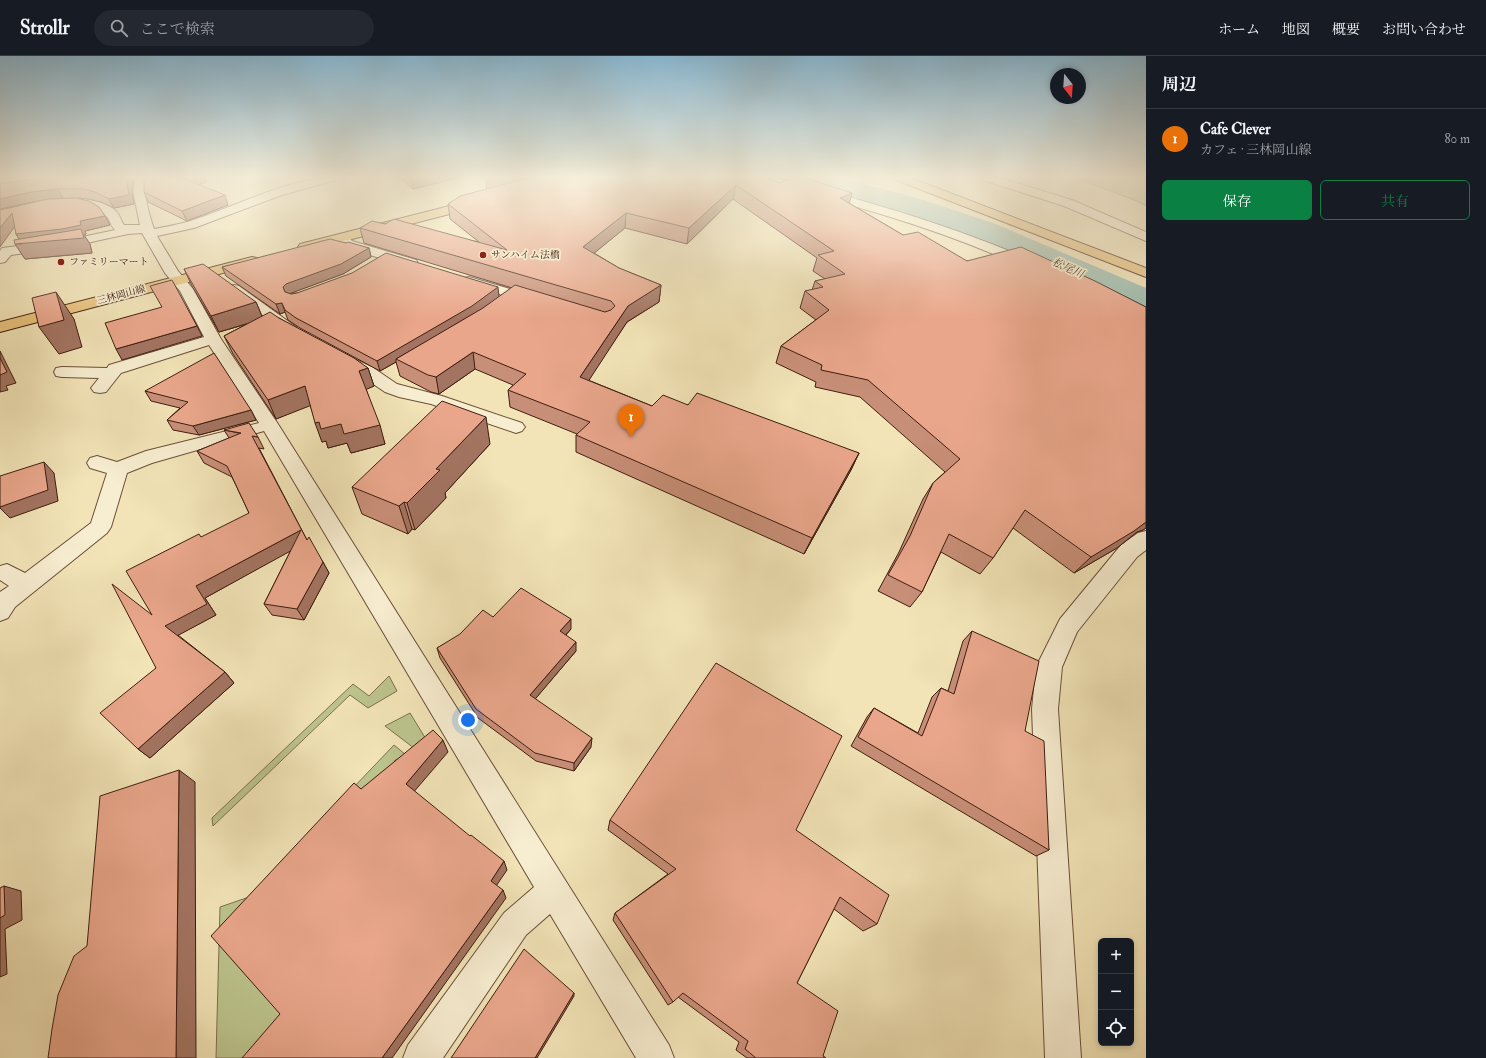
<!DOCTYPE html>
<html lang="ja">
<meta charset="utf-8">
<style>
:root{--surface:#171b24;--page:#242831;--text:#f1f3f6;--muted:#9ea1a6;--line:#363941;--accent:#0b8043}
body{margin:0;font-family:"IM FELL Double Pica","Noto Serif JP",serif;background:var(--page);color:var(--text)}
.controls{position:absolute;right:12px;bottom:12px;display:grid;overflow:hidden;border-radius:6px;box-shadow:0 2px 6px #0003}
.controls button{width:36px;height:36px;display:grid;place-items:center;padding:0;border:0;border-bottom:1px solid var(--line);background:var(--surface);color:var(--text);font:20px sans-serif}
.compass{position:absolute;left:1050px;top:12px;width:36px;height:36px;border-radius:50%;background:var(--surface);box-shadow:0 2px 6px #0003;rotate:163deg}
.you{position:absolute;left:468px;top:664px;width:14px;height:14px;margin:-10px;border:3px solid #fff;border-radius:50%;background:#1a73e8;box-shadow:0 0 0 6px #1a73e833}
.badge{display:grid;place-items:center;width:26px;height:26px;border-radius:50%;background:var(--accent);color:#fff;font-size:13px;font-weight:700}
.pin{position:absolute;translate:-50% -33px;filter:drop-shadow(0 1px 2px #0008)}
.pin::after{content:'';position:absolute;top:21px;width:14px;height:12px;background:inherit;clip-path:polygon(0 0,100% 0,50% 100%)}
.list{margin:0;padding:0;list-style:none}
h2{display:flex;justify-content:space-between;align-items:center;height:52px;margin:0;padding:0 16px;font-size:17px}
h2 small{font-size:13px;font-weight:400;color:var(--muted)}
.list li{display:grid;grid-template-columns:26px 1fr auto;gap:12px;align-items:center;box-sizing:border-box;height:60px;padding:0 16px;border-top:1px solid var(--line)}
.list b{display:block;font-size:15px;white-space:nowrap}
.list p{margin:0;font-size:13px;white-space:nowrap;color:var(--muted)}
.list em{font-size:13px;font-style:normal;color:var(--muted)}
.actions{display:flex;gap:8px;padding:12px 16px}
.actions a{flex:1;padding:9px 0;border:1px solid var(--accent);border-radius:6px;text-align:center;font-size:14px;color:var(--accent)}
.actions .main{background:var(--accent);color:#fff}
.icon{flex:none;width:22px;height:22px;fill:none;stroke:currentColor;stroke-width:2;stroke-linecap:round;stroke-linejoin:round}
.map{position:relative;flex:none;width:1146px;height:1002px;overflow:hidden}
header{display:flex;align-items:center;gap:24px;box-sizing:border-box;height:56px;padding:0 20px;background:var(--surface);border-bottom:1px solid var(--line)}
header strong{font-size:19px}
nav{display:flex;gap:22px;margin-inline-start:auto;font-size:14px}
.search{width:280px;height:36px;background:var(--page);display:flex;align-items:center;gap:10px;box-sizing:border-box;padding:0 14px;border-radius:22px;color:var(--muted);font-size:15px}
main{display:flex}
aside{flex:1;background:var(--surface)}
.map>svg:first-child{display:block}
.green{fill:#bcc48d;stroke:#7d704e}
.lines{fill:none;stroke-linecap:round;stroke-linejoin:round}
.river{fill:#9bbeb2;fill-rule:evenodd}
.minor-casing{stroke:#6b4f3a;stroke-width:2}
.major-casing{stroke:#3e1d10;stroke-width:2}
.minor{fill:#f7edd0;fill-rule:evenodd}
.major{fill:#e9c27c;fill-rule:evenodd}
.wall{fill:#c88f78;stroke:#3e1d10}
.shaded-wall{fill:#a37461;stroke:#3e1d10}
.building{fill:#e9a68b;stroke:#3e1d10}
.poi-dot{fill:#8f2418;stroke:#f7edd0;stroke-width:1.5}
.labels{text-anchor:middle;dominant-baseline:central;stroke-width:3.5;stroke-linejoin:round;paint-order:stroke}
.far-poi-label{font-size:10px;fill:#3e1d10;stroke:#f7edd0;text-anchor:start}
.far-street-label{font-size:10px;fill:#3e1d10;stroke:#f7edd0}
.far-water-label{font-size:11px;font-style:italic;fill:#5a4d41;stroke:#f7edd0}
</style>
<header>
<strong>Strollr</strong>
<div class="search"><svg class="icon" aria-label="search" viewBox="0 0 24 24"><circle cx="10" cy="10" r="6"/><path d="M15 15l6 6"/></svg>ここで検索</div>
<nav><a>ホーム</a><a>地図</a><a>概要</a><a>お問い合わせ</a></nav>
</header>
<main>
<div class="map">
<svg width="1146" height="1002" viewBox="0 0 1146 1002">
<rect width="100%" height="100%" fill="#f2e4b7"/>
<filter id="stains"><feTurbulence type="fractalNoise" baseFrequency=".005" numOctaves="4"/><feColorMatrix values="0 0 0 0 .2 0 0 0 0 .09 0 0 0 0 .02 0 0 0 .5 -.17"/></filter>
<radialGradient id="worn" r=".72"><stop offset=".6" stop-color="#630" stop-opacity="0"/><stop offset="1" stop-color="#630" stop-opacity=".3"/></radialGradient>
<g class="green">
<path d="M1076 122H1146V150L1137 145Z"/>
<path d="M389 620 397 635 368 652 350 639 213 770 212 762 353 628 369 640Z"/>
<path d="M410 657 432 693 423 699 385 670Z"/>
<path d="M394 689 412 704 406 711 397 703 394 705 403 713 303 971 302 1002H216L220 851 249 841Z"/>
</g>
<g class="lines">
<path class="river" d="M791 122H841L921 143 993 167 1146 232V258L1132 254 969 181 899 157 795 128Z"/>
<g class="minor-casing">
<g id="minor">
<path d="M136 122H148C143 142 148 154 154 173 165 171 176 169 187 166 236 151 285 122 337 122L336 124 282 139 194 172 157 180 178 215 193 233 221 283 278 368 669 989 674 1002H636L550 858 526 879 443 1002H403L408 989 504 857 534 831 264 375 152 407 127 417 111 471 107 477 15 551 8 562 0 565V536L9 530 0 524V510L7 508 25 517 91 467 107 417 90 412 87 407 90 402 97 400 117 406 146 395 259 367 209 289 121 317 106 336 100 337 94 336 91 332 99 322 62 321 56 320 54 316 56 312 62 311 107 312 109 309 204 281 180 235 165 217 142 177 128 178 68 191 11 199 5 206 0 207V195L2 192 68 184 115 174C110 169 110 163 106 160 96 149 79 152 66 149L64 146 66 143C80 140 106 145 116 155 120 159 121 165 124 169H140L133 135Z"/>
<path d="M758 122H777C865 144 950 169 1033 205L1035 208 1033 211 1028 212 1023 211C938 172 849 148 759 124Z"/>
<path d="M982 122H1000L1072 144 1146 176V185L1064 150 983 124Z"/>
<path d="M342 178 347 179 352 185 416 204 418 207 416 210 411 211 342 191 336 182 337 179Z"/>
<path d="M469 221 538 241 540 244 538 247 533 248 464 228 462 225 464 222Z"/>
<path d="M234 229 239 230 296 271 298 274 296 277 290 279 284 277 229 236 227 233 229 230Z"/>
<path d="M343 298 372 311 397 328 442 340 522 367 525 371 522 375 516 377 431 348 399 341 385 336 360 319 337 306 335 303 337 300Z"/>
<path d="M1146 475V494L1137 501 1077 576 1062 611 1058 653 1081 1002H1045L1032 653 1036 611 1060 563 1121 489 1138 477Z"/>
</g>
</g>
<g class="major-casing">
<g id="major">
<path d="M895 122H911L1146 212V221L896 124Z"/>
<path d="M477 143 481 144 483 147 481 150 305 195 300 194 298 191 300 188Z"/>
<path d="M252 201 257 202 259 205 257 208 0 276V266Z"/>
</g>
</g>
<use href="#minor" class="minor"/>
<use href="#major" class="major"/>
</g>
<g class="wall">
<path d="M400 122H457L413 133Z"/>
<path d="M486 123 780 127 852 137 849 147 903 179 967 205 1146 251V472L1143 474 1137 476 1117 492 1074 517 1013 472 993 502 980 518 941 496 922 536 910 551 878 535 899 496 923 443 933 427 945 416 860 341 815 331 816 326 776 307 781 290 816 264 800 252 805 235 812 234 815 225 825 223 813 215 817 202 733 143 687 188 625 172 594 197 619 212 661 229 659 246 627 266 588 324 652 350 688 349 859 397 851 414 804 498 576 396V379L577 378 510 351 508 334 513 329 475 313 439 338 431 336 400 320 396 306 380 315 300 272 288 264 285 256 280 258 226 220 222 211 346 187 369 192 371 201 343 218 290 237 499 241 512 232 364 187 360 172 385 168 479 186 450 163 448 148 487 133Z"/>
<path d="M206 126 198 128 228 149 187 165 148 146 144 136Z"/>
<path d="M0 127 132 135 134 148 114 152 101 146 88 143 78 142 110 169 85 175 86 178 84 179 90 188 92 197 25 203 15 188 19 183 16 178 15 171Z"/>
<path d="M184 213 256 246 262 260 279 262 368 312 374 330 366 333 385 388 351 397 347 387 328 392 326 385 322 386 310 349 276 363 233 298 224 280 247 268 219 276 192 230Z"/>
<path d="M145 335 251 354 256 364 199 379 173 374 167 364 180 352 151 345Z"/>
<path d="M224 374 258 381 264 393 259 392 307 484 323 506 329 517 304 564 272 559 264 548 291 494 205 542 216 559 178 579 225 616 234 627 150 702 138 693 156 612 152 559 249 457 232 421 204 407 197 395 229 382Z"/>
<path d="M490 388 445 437 446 442 415 474 412 473 408 478 362 458 352 431Z"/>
<path d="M493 561 571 573 566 579 576 595 535 643 591 691 574 715 536 705 478 662 440 602 437 592Z"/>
<path d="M972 575 1025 675 1049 794 1036 800 851 690 867 661 874 652 918 677 932 641 941 632 948 635 963 585Z"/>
<path d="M610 764 796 774 877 868 863 875 834 853 797 927 823 1000 826 1002H747L736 994 739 986 678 941 673 946 668 949 613 864 615 857 668 818 608 774Z"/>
</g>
<g class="shaded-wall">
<path d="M128 122H135L132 135 134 148 114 152 109 143 127 125Z"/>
<path d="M186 122H205L206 126 188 132 184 123Z"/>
<path d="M411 122H457L413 133Z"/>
<path d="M488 122H546L487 138 486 123Z"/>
<path d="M736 129 733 143 687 188 689 172Z"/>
<path d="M57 133 63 142 37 145 0 153V143L31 136Z"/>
<path d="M852 137 848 152 840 142Z"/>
<path d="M225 139 228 149 187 165 182 155Z"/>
<path d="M12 157 18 166 0 191V172Z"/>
<path d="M626 157 625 172 582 207 583 191Z"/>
<path d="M105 160 110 169 85 175 86 178 84 179 90 188 92 197 25 203 15 188H22L16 178Z"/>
<path d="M369 192 371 201 343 218 289 238 287 241 283 231 286 228Z"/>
<path d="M661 229 659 246 627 266 580 338V321L628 250Z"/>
<path d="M498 231 499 241 473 260 396 303V306L380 315 377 305Z"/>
<path d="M56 236 74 263 82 291 59 298 39 271Z"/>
<path d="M256 246 263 263 219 276 211 260Z"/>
<path d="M282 247 285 256 280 258 276 248Z"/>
<path d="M197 270 202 280 122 304 116 293Z"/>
<path d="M0 295 16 327 6 330 8 334 0 336Z"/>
<path d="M473 296 475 313 439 338 436 321Z"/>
<path d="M368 312 374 330 365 334 359 315Z"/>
<path d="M305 330 312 349 276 363 268 344Z"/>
<path d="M251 354 256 364 199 379 193 370Z"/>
<path d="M486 361 490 388 445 437 446 442 415 474 407 447 436 413Z"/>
<path d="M319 366 341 368 380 369 385 388 351 397 347 387 328 392 326 385 322 386 315 367Z"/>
<path d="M859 397 851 414 804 498 812 482Z"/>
<path d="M44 406 54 417 58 445 10 462 0 452V451Z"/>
<path d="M404 446 412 473 408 478 399 450Z"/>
<path d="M1146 466V472L1143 474 1137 476 1117 492 1074 517 1091 501Z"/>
<path d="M301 474 307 486 205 542 216 559 175 581 165 570 196 530Z"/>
<path d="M323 506 329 517 304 564 297 553Z"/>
<path d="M571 563V573L560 585V575Z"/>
<path d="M576 586V595L531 648 530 639Z"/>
<path d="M225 616 234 627 150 702 138 693Z"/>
<path d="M592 682 591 691 574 715V707Z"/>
<path d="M443 684 448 696 412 738 406 728Z"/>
<path d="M179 714 195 726 196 1002H176Z"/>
<path d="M504 805 507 814 494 833 491 825Z"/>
<path d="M4 830 21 835 22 864 5 873 7 918 0 921V862Z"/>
<path d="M503 834 506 842 392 1002H382Z"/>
<path d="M574 937V940L537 1002H535Z"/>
</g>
<g class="building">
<path d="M37 122H128L127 125 129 139 109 143 95 136 83 133H57L31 136 0 143V127H7Z"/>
<path d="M144 122H186L184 123 225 139 182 155 144 136Z"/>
<path d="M528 122H768L780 127 789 122H805L852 137 840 142 903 179 918 176 967 205 1021 191 1095 225 1146 251V466L1134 475 1091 501 1025 454 993 502 949 478 922 536 888 519 910 480 933 427 960 403 868 324 821 314 822 309 781 290 829 254 805 235 823 231 815 225 845 218 818 199 834 195 736 129 689 172 626 157 583 191 619 212 661 229 628 250 580 321 652 350 663 339 688 349 697 337 859 397 812 482 576 379 590 366 508 334 526 318 473 296 436 321 428 319 396 303 483 252 515 229 605 256 611 254 615 250 611 245 360 172 372 165 385 168 394 163 507 194 448 148 460 140Z"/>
<path d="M76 142 89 145 99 151 105 160 80 165 81 169 62 173 16 178 12 157 0 172V154L48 143Z"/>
<path d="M81 173 84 182 15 188 14 184Z"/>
<path d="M330 183 346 187 348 186 369 192 341 208 286 228 283 231 285 236 291 238 297 237 352 217 386 197 498 231 472 250 377 305 296 262 285 254 282 247 276 248 222 211Z"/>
<path d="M203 208 256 246 211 260 184 213Z"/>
<path d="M172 224 197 270 116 293 105 267 162 251 150 230Z"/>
<path d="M56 236 64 264 39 271 32 242Z"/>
<path d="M270 256 279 262 354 302 368 312 359 315 380 369 344 378 341 368 321 373 319 366 315 367 305 330 268 344 224 280Z"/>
<path d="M214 297 251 354 193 370 167 364 188 346 145 335Z"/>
<path d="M0 302 7 316 0 319Z"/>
<path d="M442 345 486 361 436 413 440 414 407 447 404 446 399 450 352 431Z"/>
<path d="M249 367 258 381 252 380 307 484 309 481 323 506 297 553 264 548 301 474 196 530 207 548 165 570 225 616 138 693 100 657 156 612 112 528 152 559 126 515 199 478 201 481 249 457 227 410 197 395 241 377 224 374Z"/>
<path d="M44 406 48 434 0 451V420Z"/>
<path d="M521 532 571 563 560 575 576 586 530 639 592 682 574 707 535 697 476 653 437 592 460 578 483 554 493 561Z"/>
<path d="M972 575 1039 605 1025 675 1044 685 1049 794 858 681 874 652 922 680 941 632 954 638Z"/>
<path d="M716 607 842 680 796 774 889 839 877 868 840 841 797 927 838 955 823 1000 826 1002H756L745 993 748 985 683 937 673 946 615 857 676 813 610 764Z"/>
<path d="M433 674 443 684 406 728 470 780 471 779 504 805 491 825 503 834 382 1002H242L280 958 211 880 354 727 361 733Z"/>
<path d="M179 714 176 1002H48L52 973 58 939 74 900 87 890 100 740Z"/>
<path d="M4 830 5 859 0 862V832Z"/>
<path d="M524 893 574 937 535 1002H451Z"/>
</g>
<linearGradient id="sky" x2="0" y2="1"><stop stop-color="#89b8d2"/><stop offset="0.46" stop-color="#f9f3df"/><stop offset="1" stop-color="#f9f3df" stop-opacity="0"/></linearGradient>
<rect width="1146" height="263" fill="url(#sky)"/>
<g class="poi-dot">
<circle cx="483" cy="199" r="4"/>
<circle cx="61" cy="206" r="4"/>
</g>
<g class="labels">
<g class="far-poi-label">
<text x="491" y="199">サンハイム法橋</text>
<text x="69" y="206">ファミリーマート</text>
</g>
<g class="far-street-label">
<text transform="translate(121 239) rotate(-15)">三林岡山線</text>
</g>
<g class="far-water-label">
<text transform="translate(1068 212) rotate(24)">松尾川</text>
</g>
</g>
<rect width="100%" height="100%" filter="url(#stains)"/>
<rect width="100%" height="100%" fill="url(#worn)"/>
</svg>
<div class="controls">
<button>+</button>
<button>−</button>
<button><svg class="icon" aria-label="locate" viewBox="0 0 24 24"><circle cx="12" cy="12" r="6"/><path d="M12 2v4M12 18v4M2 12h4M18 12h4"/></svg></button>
</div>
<svg class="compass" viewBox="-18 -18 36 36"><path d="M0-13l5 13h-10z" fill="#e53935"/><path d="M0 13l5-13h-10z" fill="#9ea1a6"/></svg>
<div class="you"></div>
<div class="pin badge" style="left:631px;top:381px;background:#e8710a">1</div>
</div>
<aside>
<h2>周辺<small></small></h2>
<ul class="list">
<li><span class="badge" style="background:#e8710a">1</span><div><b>Cafe Clever</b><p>カフェ · 三林岡山線</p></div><em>80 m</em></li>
</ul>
<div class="actions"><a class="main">保存</a><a>共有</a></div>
</aside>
</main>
